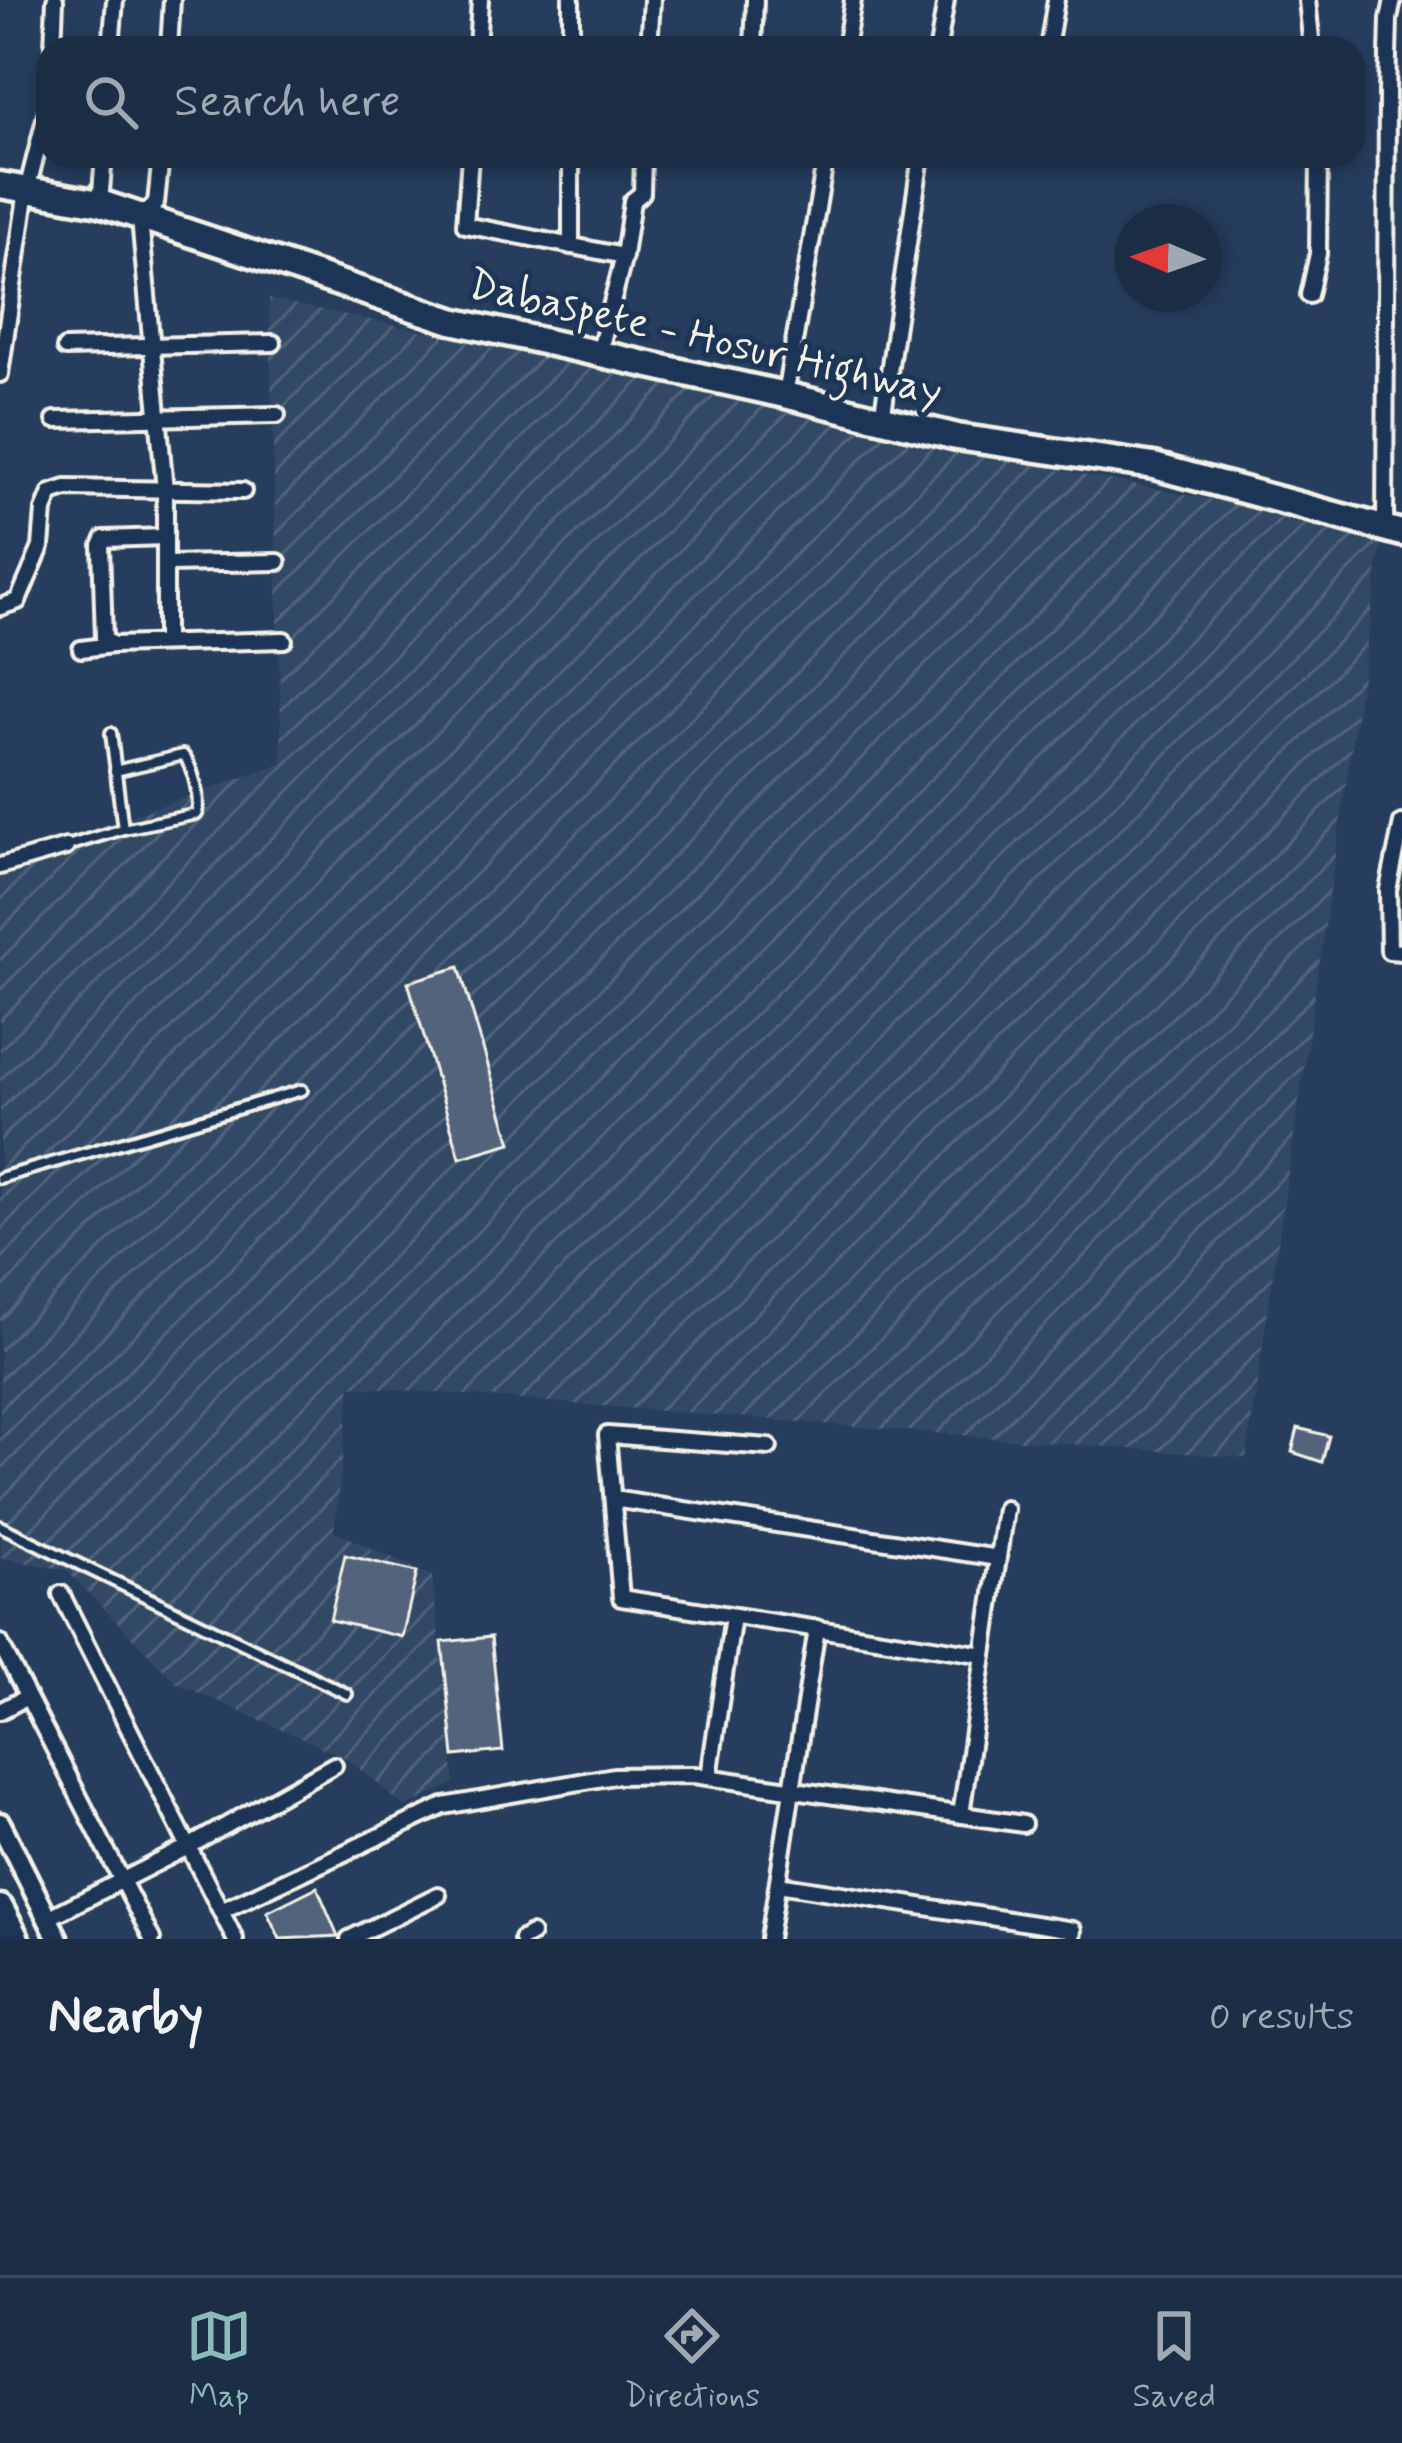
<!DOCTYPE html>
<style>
:root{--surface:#1c2e46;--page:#25364d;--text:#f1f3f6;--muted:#a0a8b3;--line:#3a4a5f;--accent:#8bbbb9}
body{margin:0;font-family:Mynerve,sans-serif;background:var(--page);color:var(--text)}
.compass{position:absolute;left:1114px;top:204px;width:108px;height:108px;border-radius:50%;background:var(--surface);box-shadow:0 6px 18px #0003;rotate:272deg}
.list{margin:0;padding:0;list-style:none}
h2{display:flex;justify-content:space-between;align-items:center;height:156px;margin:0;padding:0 48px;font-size:51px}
h2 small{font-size:39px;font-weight:400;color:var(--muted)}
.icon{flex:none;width:66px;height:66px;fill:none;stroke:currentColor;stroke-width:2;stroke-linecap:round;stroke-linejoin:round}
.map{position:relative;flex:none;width:1402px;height:1939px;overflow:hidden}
.search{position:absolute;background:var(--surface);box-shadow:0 6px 18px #0003;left:36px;right:36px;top:36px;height:132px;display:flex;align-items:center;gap:30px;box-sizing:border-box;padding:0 42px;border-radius:36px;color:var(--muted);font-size:45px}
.sheet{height:336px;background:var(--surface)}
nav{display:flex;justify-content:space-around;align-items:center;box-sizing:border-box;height:168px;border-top:3px solid var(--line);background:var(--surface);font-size:33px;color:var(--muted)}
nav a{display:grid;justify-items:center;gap:6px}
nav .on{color:var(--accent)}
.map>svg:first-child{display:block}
.industrial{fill:url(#industrial-furrows)}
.building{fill:#52647b;stroke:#f4f1e8;stroke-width:3}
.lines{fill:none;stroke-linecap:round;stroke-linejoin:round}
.service-casing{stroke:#f4f1e8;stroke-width:16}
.minor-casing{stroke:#f4f1e8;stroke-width:22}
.tertiary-casing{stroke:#f4f1e8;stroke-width:27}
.trunk-casing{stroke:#f4f1e8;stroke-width:33}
.service{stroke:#1d3557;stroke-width:8}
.minor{stroke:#1d3557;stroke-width:14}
.tertiary{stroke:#1d3557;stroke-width:18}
.trunk{stroke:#1d3557;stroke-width:24}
.labels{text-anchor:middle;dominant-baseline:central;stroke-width:10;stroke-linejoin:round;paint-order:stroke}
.street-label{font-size:42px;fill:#f4f1e8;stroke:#1d3557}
</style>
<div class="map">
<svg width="1402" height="1939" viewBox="0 0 1402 1939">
<defs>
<pattern id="industrial-furrows" width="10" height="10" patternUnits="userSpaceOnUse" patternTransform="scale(3)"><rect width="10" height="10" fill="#334966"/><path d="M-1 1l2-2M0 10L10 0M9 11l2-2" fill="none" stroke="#51647c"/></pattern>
</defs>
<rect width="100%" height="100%" fill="#263d5d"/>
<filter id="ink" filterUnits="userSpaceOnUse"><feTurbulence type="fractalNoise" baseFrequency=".00833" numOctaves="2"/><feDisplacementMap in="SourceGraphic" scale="24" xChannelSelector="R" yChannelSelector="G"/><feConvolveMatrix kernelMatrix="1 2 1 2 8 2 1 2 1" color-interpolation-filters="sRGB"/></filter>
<g filter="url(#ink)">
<path class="industrial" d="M269 299 835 416 928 444 1383 534 1246 1458 351 1386 334 1531 432 1576 455 1783 405 1807 348 1759 177 1683 66 1570 0 1558V861L282 764Z"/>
<g class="building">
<path d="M459 967 511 1143 460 1158 408 982Z"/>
<path d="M1298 1428 1329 1436 1322 1462 1292 1452Z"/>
<path d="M345 1555 417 1572 402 1637 330 1620Z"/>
<path d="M491 1637 503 1751 454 1756 442 1642Z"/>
<path d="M317 1887 338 1936 280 1939 267 1912Z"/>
</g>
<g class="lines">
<g class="service-casing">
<g id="service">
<path d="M111 733 123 829"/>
<path d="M67 846 123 829 197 814C200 797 194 768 183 755L115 771"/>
<path d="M0 1178 302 1090"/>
<path d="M0 1526 347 1694"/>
</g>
</g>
<g class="minor-casing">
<g id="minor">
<path d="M1307 0 1312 48"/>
<path d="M53 48 55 0"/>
<path d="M111 48 115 0"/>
<path d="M169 48 172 0"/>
<path d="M477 48 480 0"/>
<path d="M571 48V0"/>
<path d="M649 48 652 0"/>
<path d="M753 48 755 0"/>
<path d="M845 48 853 0"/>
<path d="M938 48 946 0"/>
<path d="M1048 48 1056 0"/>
<path d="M161 156 156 203 140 219 165 490V641"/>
<path d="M470 156 465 225 624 256 599 354"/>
<path d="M100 203 104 156"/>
<path d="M571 246V156"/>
<path d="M624 256 632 201 642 193 643 156"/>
<path d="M1309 295 1318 254 1319 156"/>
<path d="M65 348 273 343"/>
<path d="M0 374 27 190 48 107"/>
<path d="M785 395 826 156"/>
<path d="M882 419 921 156"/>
<path d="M55 420 277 415"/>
<path d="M1385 529 1387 93 1389 19 1393 0"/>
<path d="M165 537 104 539 101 546 104 638 112 645 284 640"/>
<path d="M165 564 278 562"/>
<path d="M0 607 18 601 41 547 44 510 51 493 66 488 243 491"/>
<path d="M81 649 112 645"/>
<path d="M1402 823 1388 890 1389 951 1402 952"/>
<path d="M0 866 66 847"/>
<path d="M769 1447 607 1435 621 1598 984 1655"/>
<path d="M613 1499 998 1558"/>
<path d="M61 1594 235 1939"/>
<path d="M0 1643 152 1939"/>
<path d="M0 1711 27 1697"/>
<path d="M709 1777 733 1616"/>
<path d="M961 1815 1005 1509"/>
<path d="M778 1884 1073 1930 1072 1939"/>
<path d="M221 1911 444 1806 614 1776 694 1775 1023 1824"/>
<path d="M48 1918 188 1847 334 1765"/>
<path d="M349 1939 438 1895"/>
<path d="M522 1939 531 1934"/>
<path d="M769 1939 817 1628"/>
</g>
</g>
<g class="tertiary-casing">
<path id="tertiary" d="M0 1823 58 1939"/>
</g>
<g class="trunk-casing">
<g id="trunk">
<path d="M0 185 100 203 452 321 785 395 957 437 1154 466 1402 533"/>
<path d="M0 1908 16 1939"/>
</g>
</g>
<use href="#service" class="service"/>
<use href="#minor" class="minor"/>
<use href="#tertiary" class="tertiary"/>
<use href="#trunk" class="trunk"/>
</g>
</g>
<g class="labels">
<g class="street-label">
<text transform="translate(705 339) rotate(13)">Dabaspete - Hosur Highway</text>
</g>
</g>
</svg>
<svg class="compass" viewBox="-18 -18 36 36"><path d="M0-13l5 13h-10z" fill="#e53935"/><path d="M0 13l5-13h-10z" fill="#a0a8b3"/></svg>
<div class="search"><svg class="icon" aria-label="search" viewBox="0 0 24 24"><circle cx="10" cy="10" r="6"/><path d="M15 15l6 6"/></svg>Search here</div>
</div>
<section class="sheet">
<h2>Nearby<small>0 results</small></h2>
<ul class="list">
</ul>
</section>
<nav>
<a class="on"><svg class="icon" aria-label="map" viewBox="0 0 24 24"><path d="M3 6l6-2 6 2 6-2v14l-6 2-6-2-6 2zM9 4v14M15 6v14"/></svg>Map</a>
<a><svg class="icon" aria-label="directions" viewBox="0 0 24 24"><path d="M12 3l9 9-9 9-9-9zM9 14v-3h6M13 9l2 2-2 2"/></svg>Directions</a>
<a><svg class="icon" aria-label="saved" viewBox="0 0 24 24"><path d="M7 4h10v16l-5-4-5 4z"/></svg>Saved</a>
</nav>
